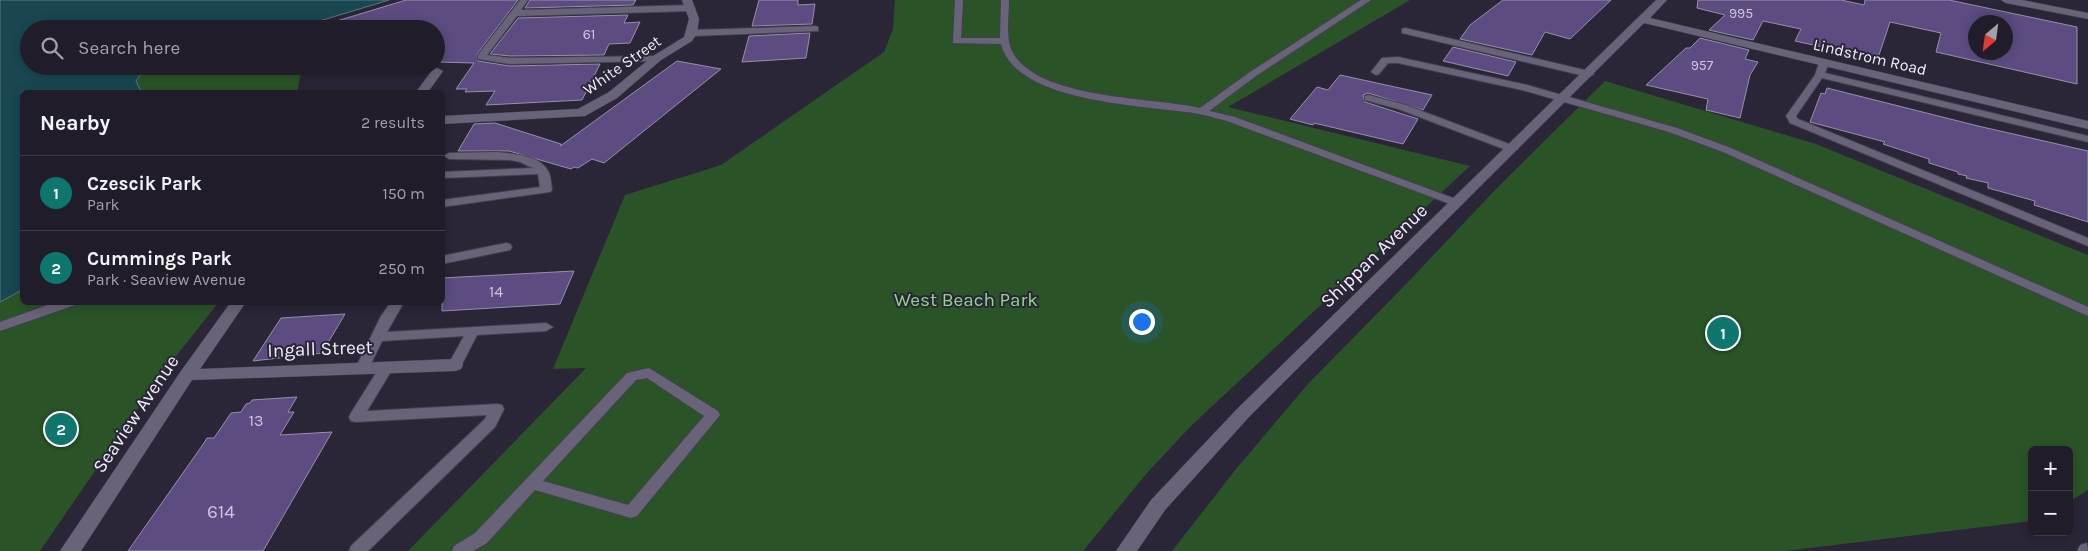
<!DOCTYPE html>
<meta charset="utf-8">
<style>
:root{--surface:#201c29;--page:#282531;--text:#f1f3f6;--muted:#a2a1a8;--line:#3d3a46;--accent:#0f766e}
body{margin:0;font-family:Karla,sans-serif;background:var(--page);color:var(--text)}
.controls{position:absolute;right:15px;bottom:15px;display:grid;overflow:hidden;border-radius:8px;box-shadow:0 2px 12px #0003}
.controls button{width:45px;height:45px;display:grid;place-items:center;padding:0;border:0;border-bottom:1px solid var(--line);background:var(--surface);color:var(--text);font:25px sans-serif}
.compass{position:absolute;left:1968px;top:15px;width:45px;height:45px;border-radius:50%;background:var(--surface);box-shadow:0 2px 12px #0003;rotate:209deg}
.you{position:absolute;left:1141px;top:321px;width:18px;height:18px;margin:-12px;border:4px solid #fff;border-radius:50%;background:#1a73e8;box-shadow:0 0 0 8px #1a73e833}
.badge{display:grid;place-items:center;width:32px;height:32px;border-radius:50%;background:var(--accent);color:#fff;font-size:16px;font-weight:700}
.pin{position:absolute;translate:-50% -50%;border:2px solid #fff;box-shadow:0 1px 5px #0006}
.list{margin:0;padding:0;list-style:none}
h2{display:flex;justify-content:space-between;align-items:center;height:65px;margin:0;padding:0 20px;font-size:21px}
h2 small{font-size:16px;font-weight:400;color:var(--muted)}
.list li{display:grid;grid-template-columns:32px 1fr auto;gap:15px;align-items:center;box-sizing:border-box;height:75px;padding:0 20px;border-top:1px solid var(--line)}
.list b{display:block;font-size:19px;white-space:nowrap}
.list p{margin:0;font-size:16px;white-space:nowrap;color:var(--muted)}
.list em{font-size:16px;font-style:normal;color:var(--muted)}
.icon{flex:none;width:28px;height:28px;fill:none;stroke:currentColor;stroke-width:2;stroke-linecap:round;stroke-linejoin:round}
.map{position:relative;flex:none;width:2088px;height:551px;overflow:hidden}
.search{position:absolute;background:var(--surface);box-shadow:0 2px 12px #0003;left:20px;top:20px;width:425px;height:55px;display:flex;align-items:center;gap:12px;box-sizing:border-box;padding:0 18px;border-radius:28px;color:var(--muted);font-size:19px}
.panel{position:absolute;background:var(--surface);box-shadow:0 2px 12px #0003;left:20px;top:90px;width:425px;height:215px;border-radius:8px}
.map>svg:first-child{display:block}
.green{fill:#2a5428}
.water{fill:#184751;stroke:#597984}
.building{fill:#5c4c82;stroke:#9691a7;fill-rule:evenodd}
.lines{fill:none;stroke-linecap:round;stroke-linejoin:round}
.service-casing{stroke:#44404f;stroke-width:2}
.minor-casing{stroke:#44404f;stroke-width:1}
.service{fill:#686378;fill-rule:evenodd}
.minor{fill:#686378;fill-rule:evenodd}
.labels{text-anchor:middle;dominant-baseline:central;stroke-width:4;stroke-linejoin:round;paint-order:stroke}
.far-number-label{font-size:14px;fill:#ccc6dd}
.far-street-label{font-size:16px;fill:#f2effb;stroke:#2a2537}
.number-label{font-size:16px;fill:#ccc6dd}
.street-label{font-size:19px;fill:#f2effb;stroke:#2a2537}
.park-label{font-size:19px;fill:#92d58f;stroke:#2a2537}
.near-number-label{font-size:19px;fill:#ccc6dd}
</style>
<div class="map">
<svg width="2088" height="551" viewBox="0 0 2088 551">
<rect width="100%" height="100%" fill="#2a2537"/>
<g class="green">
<path d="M895 0H1410L1228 107 1470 166 1192 425 1147 473 1083 551H408L586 368 553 369 625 195 721 165 884 52 893 29Z"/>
<path d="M146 66H282L301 72 297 92H141L136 81Z"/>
<path d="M1605 81 1816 144 2088 255V490L2069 502V450H2032V521L1785 551H1172L1236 469 1308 384 1408 282 1496 189Z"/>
<path d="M22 290V302L218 303 158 379 40 551H0V302Z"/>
</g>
<path class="water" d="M0 0H389L293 29H29V66H146L136 81 141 92H22V290L0 302Z"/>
<g class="building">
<path d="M406 0H518L477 54 478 61 510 66 600 64 582 100 486 105 495 91 465 92 467 89H456L474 63 436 62V29H327V24Z"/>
<path d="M530 0H636L633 5 525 8Z"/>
<path d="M759 0H798V5L815 4 812 24 752 26Z"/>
<path d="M1503 0H1611L1570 39 1545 32 1532 55 1460 39 1470 25Z"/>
<path d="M1698 0H1841L1864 5 1865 0H1949L2077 27V84L1936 52 1941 33 1890 22 1879 55 1874 54 1873 58 1795 41 1801 29 1763 21 1753 40 1709 30 1725 15 1697 8ZM1976 22H2006V52H1976Z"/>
<path d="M628 15 624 23 640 22 630 43 609 44 604 55 510 56 490 54 518 18Z"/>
<path d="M810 33 806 58 742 62 749 36Z"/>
<path d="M1700 38 1749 50 1745 59 1758 62 1750 75 1740 118 1706 110 1708 99 1646 85 1686 48H1690Z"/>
<path d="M1453 47 1516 62 1508 76 1443 61Z"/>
<path d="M677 61 721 69 604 163 592 159 578 168 574 167 571 169 509 151H458L474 124 495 123 561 144 560 146 563 144Z"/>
<path d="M1340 75 1432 95 1423 110 1368 93 1363 95 1365 102 1418 119 1403 144 1314 123 1313 125 1290 119 1317 87 1328 90Z"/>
<path d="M1827 88 1978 126 2088 151V222L2034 205 2035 201 1988 188V183L1966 178 1967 176 1958 174V172L1929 163V159L1883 144 1885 142 1810 122 1821 93 1825 94Z"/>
<path d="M574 271 560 304 442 311V278Z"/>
<path d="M345 314 322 353 253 361 281 318Z"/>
<path d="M297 397 288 412H294L280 435 332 432 263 551H128L204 443 207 438H214L231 413 241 412 246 404 250 403 252 400Z"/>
</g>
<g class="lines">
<g class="service-casing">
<g id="service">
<path d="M520 0H528L521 10 691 5 695 8 691 11 517 16 487 55 510 58 660 56 662 58 657 61 510 64 478 59V55Z"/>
<path d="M955 0H963L961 38H1000L1001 0H1009C1009 15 1005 39 1013 53 1040 100 1152 97 1200 108L1250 72 1361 0H1371L1256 76 1209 111 1235 117 1461 201 1463 203 1457 206 1453 205 1227 121C1214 118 1200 113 1186 112 1138 105 1015 101 1001 44L953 43Z"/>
<path d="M815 26 818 27V31L692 36 688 33 692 30Z"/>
<path d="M1405 28 1589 71 1594 74 1589 77 1402 33V29Z"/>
<path d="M1398 57 1527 85 1677 128 1731 148 2088 307V316L1723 152 1669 132 1522 90 1398 63H1388L1379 74 1376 75 1371 72 1382 58Z"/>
<path d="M1824 60 1829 63 1825 73 2088 136V142L1822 78 1796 116 1798 119 2088 238V246L1790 123 1786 116 1815 75 1819 63Z"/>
<path d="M1368 95 1406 105 1517 147 1518 149 1513 152 1509 151 1398 109 1365 100V96Z"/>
<path d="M497 152C512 154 540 155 548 171 551 175 551 184 552 190L550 192 442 207V200L540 187 538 174 442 178V172L533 168 520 162 510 160 449 159 444 156 449 153Z"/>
<path d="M506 243 510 244 512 247 510 250 442 264V256Z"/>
<path d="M56 302H76L75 305 0 331V322Z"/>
<path d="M391 302H404L387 332 546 323 553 327 546 331 477 335 460 368H450L448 365 464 336 382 341 367 372H357L355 369 381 316Z"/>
<path d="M386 363 391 365 393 368 367 411 497 404 502 405 504 409 495 427 368 551H349L351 546 484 420 487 415 356 422 351 421 349 417 351 413 381 365Z"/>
<path d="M649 368 718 411 720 415 637 516 631 518 535 490 487 543 473 551H452L454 546 475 533 627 373ZM647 378 704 416 628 505 543 481 636 380Z"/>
</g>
</g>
<g class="minor-casing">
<g id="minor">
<path d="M682 0H692L699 19 697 33 692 41 661 60 617 98 585 116 442 124V116L578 109 609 92 653 56 684 37 689 19Z"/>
<path d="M1656 0H1667L1650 18 2088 121V129L1644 23 1249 417 1165 510 1137 551H1116L1151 500 1237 409Z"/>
<path d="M2001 0H2022L2088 13V19L2006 3Z"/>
<path d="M437 68 443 71 428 92H416L433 69Z"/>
<path d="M231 302H246L200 369 455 359 461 361 463 365 461 369 455 371 192 380 81 551H60L181 371Z"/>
<path d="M2087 543 2088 551H2077L2080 545Z"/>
</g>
</g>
<use href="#service" class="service"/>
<use href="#minor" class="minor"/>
</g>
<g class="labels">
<g class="far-number-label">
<text x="1741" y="13">995</text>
<text x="589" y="34">61</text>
<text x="1702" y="65">957</text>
</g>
<g class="far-street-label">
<text transform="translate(1870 57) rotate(13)">Lindstrom Road</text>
<text transform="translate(622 65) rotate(-35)">White Street</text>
</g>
<g class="number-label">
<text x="496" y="291">14</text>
<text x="256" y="420">13</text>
</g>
<g class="street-label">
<text transform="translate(1374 256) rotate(-44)">Shippan Avenue</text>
<text transform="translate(320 349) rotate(-2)">Ingall Street</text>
<text transform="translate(136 414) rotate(-56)">Seaview Avenue</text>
</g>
<g class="park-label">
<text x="966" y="300">West Beach Park</text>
</g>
<g class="near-number-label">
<text x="221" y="512">614</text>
</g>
</g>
</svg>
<div class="controls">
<button>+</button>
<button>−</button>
</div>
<svg class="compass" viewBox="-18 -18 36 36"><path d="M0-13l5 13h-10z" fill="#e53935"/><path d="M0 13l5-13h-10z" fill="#a2a1a8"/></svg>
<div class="you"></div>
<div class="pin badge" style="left:1723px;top:333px">1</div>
<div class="pin badge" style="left:61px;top:429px">2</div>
<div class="search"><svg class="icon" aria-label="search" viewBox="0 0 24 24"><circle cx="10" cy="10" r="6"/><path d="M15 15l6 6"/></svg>Search here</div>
<section class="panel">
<h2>Nearby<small>2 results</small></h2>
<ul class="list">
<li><span class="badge">1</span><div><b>Czescik Park</b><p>Park</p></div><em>150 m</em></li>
<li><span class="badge">2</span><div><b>Cummings Park</b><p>Park · Seaview Avenue</p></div><em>250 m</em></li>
</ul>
</section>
</div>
